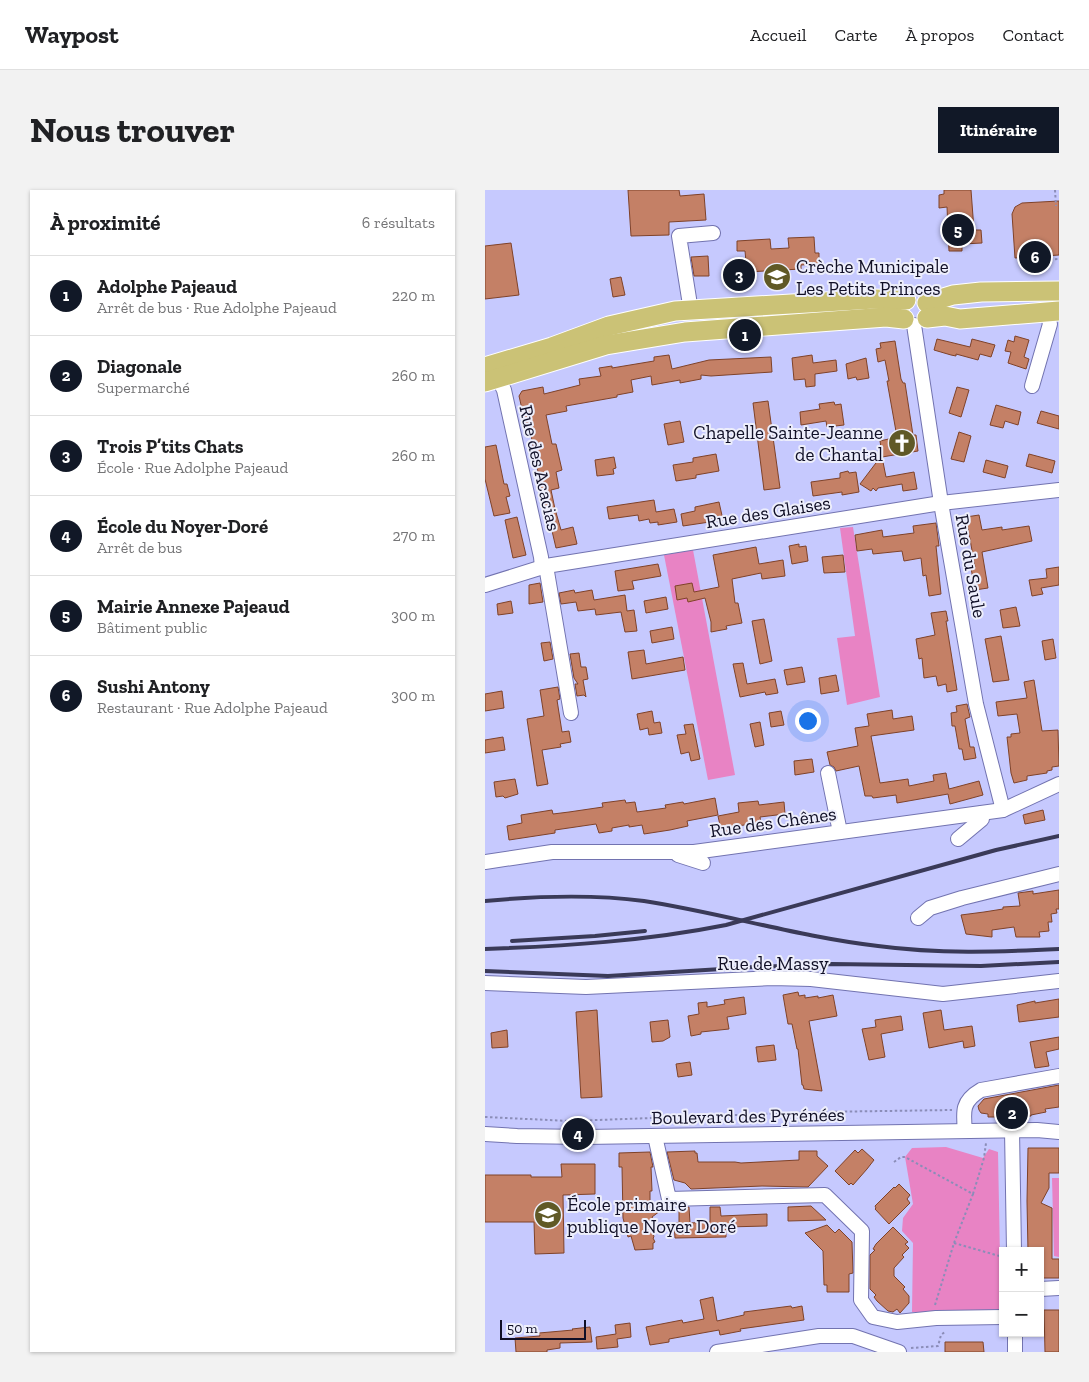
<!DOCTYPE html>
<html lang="fr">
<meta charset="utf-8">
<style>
:root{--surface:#fff;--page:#f2f2f2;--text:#202124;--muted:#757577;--line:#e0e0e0;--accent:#111827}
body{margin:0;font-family:"Zilla Slab",serif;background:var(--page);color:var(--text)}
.controls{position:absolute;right:15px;bottom:15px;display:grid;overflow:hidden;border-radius:0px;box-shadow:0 1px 4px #0004}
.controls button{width:45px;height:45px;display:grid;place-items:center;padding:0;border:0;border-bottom:1px solid var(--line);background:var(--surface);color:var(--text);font:25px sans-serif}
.scale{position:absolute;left:15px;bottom:12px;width:86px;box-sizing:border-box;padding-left:5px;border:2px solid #100f26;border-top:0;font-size:14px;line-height:18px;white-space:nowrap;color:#100f26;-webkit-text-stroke:4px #edeefb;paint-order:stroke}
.you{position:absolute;left:322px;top:530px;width:18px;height:18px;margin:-12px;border:4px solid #fff;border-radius:50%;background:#1a73e8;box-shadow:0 0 0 8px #1a73e833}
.badge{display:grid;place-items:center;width:32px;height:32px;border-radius:50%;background:var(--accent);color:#fff;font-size:16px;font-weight:700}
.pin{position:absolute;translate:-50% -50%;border:2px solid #fff;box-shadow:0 1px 5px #0006}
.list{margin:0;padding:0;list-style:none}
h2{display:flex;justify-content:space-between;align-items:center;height:65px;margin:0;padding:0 20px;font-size:21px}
h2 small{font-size:16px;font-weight:400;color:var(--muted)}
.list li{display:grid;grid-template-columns:32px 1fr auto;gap:15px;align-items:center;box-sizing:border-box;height:80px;padding:0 20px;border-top:1px solid var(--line)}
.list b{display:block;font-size:19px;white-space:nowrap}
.list p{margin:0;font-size:16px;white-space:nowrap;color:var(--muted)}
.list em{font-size:16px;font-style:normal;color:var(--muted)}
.map{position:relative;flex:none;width:574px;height:1162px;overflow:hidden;border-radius:0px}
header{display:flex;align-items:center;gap:30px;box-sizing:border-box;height:70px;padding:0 25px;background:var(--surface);border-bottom:1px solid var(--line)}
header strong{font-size:24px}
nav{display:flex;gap:28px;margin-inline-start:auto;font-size:18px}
.intro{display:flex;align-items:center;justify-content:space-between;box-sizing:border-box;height:120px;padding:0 30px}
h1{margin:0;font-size:35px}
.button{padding:12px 22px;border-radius:0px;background:var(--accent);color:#fff;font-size:18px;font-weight:700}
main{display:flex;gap:30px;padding:0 30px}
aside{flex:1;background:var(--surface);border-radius:0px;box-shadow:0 1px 4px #0004}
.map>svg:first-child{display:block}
.green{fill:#e883c4}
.building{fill:#c48066;stroke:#7f4229}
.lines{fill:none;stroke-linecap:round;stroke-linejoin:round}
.minor-casing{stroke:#7273b0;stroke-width:16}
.major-casing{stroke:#fff;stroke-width:21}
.path{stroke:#8b8db8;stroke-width:2;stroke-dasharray:2.5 2.5;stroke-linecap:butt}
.minor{stroke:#fff;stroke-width:14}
.major{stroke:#cbc276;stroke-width:19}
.rail{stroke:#3a3a58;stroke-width:4}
.labels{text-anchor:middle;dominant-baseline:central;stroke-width:4;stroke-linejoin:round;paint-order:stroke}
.poi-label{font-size:19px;fill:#100f26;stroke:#edeefb;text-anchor:start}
.street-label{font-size:19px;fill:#100f26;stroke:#edeefb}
</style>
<header>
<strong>Waypost</strong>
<nav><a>Accueil</a><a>Carte</a><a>À propos</a><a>Contact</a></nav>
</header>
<div class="intro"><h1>Nous trouver</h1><a class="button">Itinéraire</a></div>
<main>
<aside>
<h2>À proximité<small>6 résultats</small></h2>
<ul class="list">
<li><span class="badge">1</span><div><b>Adolphe Pajeaud</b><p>Arrêt de bus · Rue Adolphe Pajeaud</p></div><em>220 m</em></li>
<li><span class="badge">2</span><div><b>Diagonale</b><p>Supermarché</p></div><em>260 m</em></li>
<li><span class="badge">3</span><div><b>Trois P’tits Chats</b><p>École · Rue Adolphe Pajeaud</p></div><em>260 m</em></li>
<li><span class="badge">4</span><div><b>École du Noyer-Doré</b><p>Arrêt de bus</p></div><em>270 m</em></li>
<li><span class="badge">5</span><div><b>Mairie Annexe Pajeaud</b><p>Bâtiment public</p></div><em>300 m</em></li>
<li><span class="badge">6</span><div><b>Sushi Antony</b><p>Restaurant · Rue Adolphe Pajeaud</p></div><em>300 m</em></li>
</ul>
</aside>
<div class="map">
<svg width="574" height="1162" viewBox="0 0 574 1162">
<rect width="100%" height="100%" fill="#c6c9fe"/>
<g class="green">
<path d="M368 337 395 507 362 515 352 448 370 446 355 338Z"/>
<path d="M208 360 250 585 223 590 179 365Z"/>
<path d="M461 957 498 968 504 959 513 962 516 1122H427L428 1053 417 1041 418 1028 428 1014 420 967 427 958Z"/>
<path d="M567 988H574V1067L569 1066Z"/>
</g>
<g class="building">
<path d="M143 0H194L195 6 219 4 221 30 184 32V45L146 46Z"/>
<path d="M459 0H486L489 40H496L497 53 477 54V61H464L462 17 454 18V5L459 4Z"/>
<path d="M574 11V65L530 68 527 24 530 17 537 13Z"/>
<path d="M329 47 330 63H334V74L316 75V79L262 82 260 61H252V51L285 49 286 59 304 58 303 48Z"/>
<path d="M26 53 34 105 0 109V56Z"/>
<path d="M223 66 224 86H209L206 67Z"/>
<path d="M136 87 140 105 128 107 125 89Z"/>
<path d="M530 146 544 150 539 167 544 169 541 179 523 173 526 162 520 161 523 150 529 152Z"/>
<path d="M452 149 485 157 487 149 510 155 506 167 495 164 493 170 471 164V166L466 165 449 160Z"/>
<path d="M410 151 416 189 418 193H420L428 245H431L433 261 397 267 401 287 429 282 432 299 418 301 417 294 393 298 391 301 388 298 386 301 375 294 397 265 395 251 412 247 402 191H404L400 170 393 172 391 159 396 158 395 153Z"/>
<path d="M184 165 187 179 224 170 286 167 287 182 226 186 216 185V189L195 193V190L167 195 166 186 146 190 148 202 132 205V207L81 216 82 221 61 225 67 254H71L77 280 71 282 74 298 66 300 70 319 76 340 88 337 92 354 71 358 64 328 61 329 54 300H56L54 287 45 240 42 241 34 206 37 201 58 197 59 204 95 195 94 189 116 186 114 178 127 176V178L169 171V167Z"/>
<path d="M327 165 328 173 351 170 352 181 330 184V196L321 197 320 189 309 190 307 168Z"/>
<path d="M381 168 384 188 372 190 371 187 363 189 361 174Z"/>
<path d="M472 197 484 200 476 227 464 223Z"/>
<path d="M283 211 295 298 279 300 268 213Z"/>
<path d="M349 212 350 215 356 214 359 235 342 237 341 231 316 235 315 222 335 219 334 214Z"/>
<path d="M511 215 536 222 533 235 520 231 518 238 505 235Z"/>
<path d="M556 221 574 226V239L552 233Z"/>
<path d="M195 231 199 252 183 255 179 234Z"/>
<path d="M474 242 486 246 479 272 466 269Z"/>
<path d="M11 255 19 294H22L25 306 21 307 25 323 9 326 0 289V257Z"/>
<path d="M231 264 234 281 211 285V288L191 291 188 275 208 272V268Z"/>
<path d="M544 264 570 271 567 283 541 276Z"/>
<path d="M129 267 131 278 128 279 129 284 112 286 110 270Z"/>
<path d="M501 270 523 276 520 288 498 282Z"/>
<path d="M363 281 364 283 371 282 374 302 357 305V302L328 306 326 292 355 288V283Z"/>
<path d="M169 310 171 322 189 319 192 332 173 335V332L165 333 164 329 154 331 153 325 124 329 122 317Z"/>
<path d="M234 312 238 330 198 336 196 324 210 321V317Z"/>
<path d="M494 325 497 340 517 337V340L544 336 547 351 497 362 503 398 490 400 486 378 490 377 481 327Z"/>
<path d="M32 327 41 365 28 368 20 330Z"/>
<path d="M451 333 454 356H451L456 404 444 406 441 385 438 386 436 368 419 371 417 361 388 364 387 359 372 361 370 345 397 340 398 347 429 343 428 336Z"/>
<path d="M314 354V357L321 356 323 371 307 374 304 356Z"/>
<path d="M271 357 274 374 298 370 300 386 277 389 276 383 247 389 250 413H253L257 433 241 436 242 439 226 442V432L220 408 203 412 202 408 192 410 190 396 207 393 209 402 234 397 228 365Z"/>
<path d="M358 365 360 382 339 383 337 367Z"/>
<path d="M173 374 176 386 147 391 149 399 133 401 130 381Z"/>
<path d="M574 377V395L556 398 558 404 547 406 544 390 562 388 561 379Z"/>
<path d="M55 393 58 412 44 414V395Z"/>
<path d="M89 400 90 403 107 400 109 410 140 405 142 421 149 420 152 441 140 442 136 422 111 425 110 419 93 421 91 412 76 414 74 403Z"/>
<path d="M181 407 183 419 161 423 159 411Z"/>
<path d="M26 411 28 423 13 425 12 414Z"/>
<path d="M531 417 535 436 518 438 515 420Z"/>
<path d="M461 421 463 431H461L472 500 462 502 461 494 453 496 451 486 439 488 437 468 434 469 431 449 450 445 446 423Z"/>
<path d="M279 429 287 471 275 474 267 431Z"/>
<path d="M187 437 189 449 167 453 165 441Z"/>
<path d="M516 446 524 490 508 492 500 449Z"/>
<path d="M568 449 571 468 560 470 557 451Z"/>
<path d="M65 452 68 469 59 471 56 453Z"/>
<path d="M159 460 161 474 198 467 200 480 147 489 143 462Z"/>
<path d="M94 463 96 477H101L103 489 98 490 101 507 99 505 92 506 90 494H93L89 488 85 464Z"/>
<path d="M258 473 262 494 290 489 293 503 281 505 280 502 255 507 248 474Z"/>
<path d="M317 477 320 492 302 495 299 480Z"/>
<path d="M351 485 354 501 336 504 334 488Z"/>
<path d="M549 490 557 541 573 540 574 576 567 577V580L562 581V583L542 586V590L529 593 526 583 522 547H526V544L535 543 532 524 513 526 511 512 542 508 539 492Z"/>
<path d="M73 497 75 509 72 510 77 542 84 541 86 552 75 554 76 557 57 560 63 594 52 596 42 529 59 526 55 500Z"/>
<path d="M17 501 19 518 0 521V504Z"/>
<path d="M482 514 485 527 480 529 485 557H489L491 568 479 570 477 559H474L470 536H467L466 523 472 522 471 516Z"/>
<path d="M407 520 408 529 427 526 429 540 386 546 395 593 423 589 424 596 449 591 448 585 461 583 464 599 494 591 498 605 465 614 463 604 412 613 411 605 388 608 387 606H380L374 576 351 581 349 577 345 575 342 562 373 556 370 538 384 536 382 524Z"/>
<path d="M167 521 169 533 175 532 177 543 164 545 163 538 155 540 152 524Z"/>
<path d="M296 521 299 535 286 537 284 523Z"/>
<path d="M275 532 279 555 270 557 265 534Z"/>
<path d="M208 534 215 569 206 571 204 562 196 564 192 545 201 544 199 535Z"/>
<path d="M18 547 20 560 0 563V550Z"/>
<path d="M327 569 329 582 310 585 309 571Z"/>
<path d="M30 589 33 604 20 608 18 606 11 607 9 592Z"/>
<path d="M230 608 233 625 202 631 203 636 185 640 159 644 157 635 144 637V635L127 638V641L114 643 111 634 70 640V643L24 650 22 636 37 633 36 625 67 620 68 624 84 622 118 617 117 613 140 610 141 613 150 612 152 622 181 618 180 615 198 612 199 614Z"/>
<path d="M273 611 274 615 299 612 300 624 275 627 276 633 251 636 252 643 241 646 240 639 236 640 233 626 254 622 253 613Z"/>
<path d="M558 620 560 630 540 634 538 625Z"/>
<path d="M574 700V719H571L572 723 566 724 567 732H563L564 741 554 742 555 747H531L529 737 507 740V747L481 744 476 725 499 722 518 719V717L535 716 533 703 548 701V704Z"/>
<path d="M313 802 314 806 320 805V808L333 806V808L348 805 352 826 324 831 337 901 319 899 318 895H317L313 859H312L307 834H303L298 805Z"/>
<path d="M259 807 261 824 242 827 244 839 216 842V844L206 846 203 826 214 824 213 813 222 812V817L240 814 239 810Z"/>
<path d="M574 809V827L534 832 532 815 550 811V813Z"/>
<path d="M112 820 117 907 96 908 91 822Z"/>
<path d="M456 820 459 840 487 836 490 856 479 858 478 851 444 858 438 823Z"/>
<path d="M416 826 418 840 396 844 400 867 384 870 377 839 391 837 390 830Z"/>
<path d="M183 830 185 847 178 851 167 852 165 832Z"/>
<path d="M22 840 23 857 7 858 6 843Z"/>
<path d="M574 847V859L561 862 564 876 550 878 545 852Z"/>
<path d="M289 855 291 870 273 872 271 857Z"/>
<path d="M205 872 207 885 193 887 191 874Z"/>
<path d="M574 895V917L560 919 561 922 546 925V926L517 928V927H503V924L496 923 494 920 493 916 499 909Z"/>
<path d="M543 958H574V983H564V998L556 1013 567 1018V1069H574V1088H555V1061H543L542 1011Z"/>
<path d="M377 959 389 970 382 979 368 995 366 993 364 995 350 981 370 960 373 963Z"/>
<path d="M210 961V963H212L213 972H250L256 973 314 970V961H332V966L343 976 323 997 277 996 206 999 200 993 189 990 182 962Z"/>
<path d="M165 962 168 977H166L167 1001H165V1021H175L167 1027 169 1031H168V1043L169 1047 168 1048 170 1052 168 1053V1059L150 1060 146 1046 143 1047 138 1028 137 977H134V963Z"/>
<path d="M76 974H110V1004L78 1005 79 1063 50 1064 49 1032H0V985H46V987H77Z"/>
<path d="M414 994 425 1005 422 1009 425 1013 404 1034 390 1019 391 1018 390 1016 409 997 410 998Z"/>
<path d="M326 1016 341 1030 303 1031V1017Z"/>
<path d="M204 1017 205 1033 225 1032V1017H235L236 1026 282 1024V1036L241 1037V1047L190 1048 189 1033H194V1018Z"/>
<path d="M342 1035 350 1043 354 1039 367 1052 368 1083 364 1084V1102H342V1095H339L338 1061 320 1043Z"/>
<path d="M408 1037 423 1052 420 1054 424 1058 417 1065 419 1067 409 1078V1086L420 1097 418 1099 424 1106V1113L415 1123 412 1119 408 1122 403 1121 392 1111 389 1107 391 1105 385 1099V1065L390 1060 388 1059 391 1054Z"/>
<path d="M228 1107 232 1131 259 1125V1122L306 1116 307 1118 317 1116 319 1130 255 1139 256 1141 235 1145 234 1140 184 1149V1152L165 1155 161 1137 197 1130 198 1133 219 1129 215 1110Z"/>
<path d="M559 1120H574V1162H560Z"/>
<path d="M145 1133 146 1147 132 1149 133 1157 112 1159 111 1147 131 1144 130 1135Z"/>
<path d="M105 1137 107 1152 75 1153V1158L62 1160V1162H31L30 1148 55 1146 54 1143 88 1140 87 1139Z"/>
<path d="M460 1152H498L499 1162H460Z"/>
</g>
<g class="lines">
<g class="minor-casing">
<g id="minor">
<path d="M206 121 194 46 228 43"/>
<path d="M429 135 456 313 491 514 518 620"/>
<path d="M13 188 19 200 56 367 57 377"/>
<path d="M547 196 565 134 562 123"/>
<path d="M61 376 86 523"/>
<path d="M0 395 61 376 456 313 574 300"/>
<path d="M343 583 355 642"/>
<path d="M473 649 497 629V623"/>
<path d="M193 665 218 673"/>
<path d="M0 672 67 662H209L518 620 574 594"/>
<path d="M433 728 445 718 477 708 574 684"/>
<path d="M0 793 101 797 287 788 326 789 458 804 574 791"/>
<path d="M527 940 529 1061"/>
<path d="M480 941C478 921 477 911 496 900L574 886"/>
<path d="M0 944 32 946 100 947 552 940 574 942"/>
<path d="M170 946 184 1009 340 1005 377 1041 376 1110 388 1127 412 1132 451 1128 518 1127"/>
<path d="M555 1099 574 1098"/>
<path d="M530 1143V1162"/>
<path d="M232 1162 334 1146H368L414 1162"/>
</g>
</g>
<g class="major-casing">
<g id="major">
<path d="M442 113 468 105 496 102 574 101"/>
<path d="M442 128 460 126 475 129 574 121"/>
<path d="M0 177 67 157 124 136 190 121 389 109 421 110"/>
<path d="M0 192 121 155 200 142 401 127 419 129"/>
</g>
</g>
<g class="path">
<path d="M570 0 571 16"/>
<path d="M537 75 542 70 574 69"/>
<path d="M0 927 85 931 332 922 467 920"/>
<path d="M409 972 416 967H420L488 1004 499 968 501 953"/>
<path d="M469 1053 518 1067"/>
<path d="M450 1115 469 1053 488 1004"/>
<path d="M426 1158 453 1156 456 1145 461 1141"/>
</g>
<use href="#minor" class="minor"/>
<use href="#major" class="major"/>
<g class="rail">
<path d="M0 711C53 706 106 704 159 711 237 723 314 747 393 756 452 764 514 762 574 759"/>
<path d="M27 751 110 746 160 741"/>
<path d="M0 759C81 756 161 751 241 735L511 660 574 646"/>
<path d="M0 781 123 786 269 777 347 774 496 776 574 772"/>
</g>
</g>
<defs>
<g id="school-disc" transform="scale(1.4375)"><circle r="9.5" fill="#605926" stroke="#edeefb"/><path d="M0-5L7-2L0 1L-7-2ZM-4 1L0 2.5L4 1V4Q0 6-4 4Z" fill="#fff"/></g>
<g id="church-disc" transform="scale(1.4375)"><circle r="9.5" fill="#605926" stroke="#edeefb"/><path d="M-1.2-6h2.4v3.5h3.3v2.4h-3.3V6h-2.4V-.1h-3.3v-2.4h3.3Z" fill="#fff"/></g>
</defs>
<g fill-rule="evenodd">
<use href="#school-disc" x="292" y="87"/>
<use href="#church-disc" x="417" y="253"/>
<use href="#school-disc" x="63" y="1025"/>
</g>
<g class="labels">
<g class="poi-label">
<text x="311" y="76">Crèche Municipale<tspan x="311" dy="22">Les Petits Princes</tspan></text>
<text x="398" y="242" text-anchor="end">Chapelle Sainte-Jeanne<tspan x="398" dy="22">de Chantal</tspan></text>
<text x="82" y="1014">École primaire<tspan x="82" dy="22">publique Noyer Doré</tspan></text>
</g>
<g class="street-label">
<text transform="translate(55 278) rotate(77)">Rue des Acacias</text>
<text transform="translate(283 322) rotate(-9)">Rue des Glaises</text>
<text transform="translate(486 376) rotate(80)">Rue du Saule</text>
<text transform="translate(288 632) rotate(-8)">Rue des Chênes</text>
<text x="288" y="773">Rue de Massy</text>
<text transform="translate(263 926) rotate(-1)">Boulevard des Pyrénées</text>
</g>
</g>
</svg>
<div class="controls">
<button>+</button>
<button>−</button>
</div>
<div class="scale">50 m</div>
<div class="you"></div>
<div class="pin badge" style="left:260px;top:145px">1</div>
<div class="pin badge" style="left:527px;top:923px">2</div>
<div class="pin badge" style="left:254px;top:85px">3</div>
<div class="pin badge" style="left:93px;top:944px">4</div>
<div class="pin badge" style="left:473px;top:40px">5</div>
<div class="pin badge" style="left:550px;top:67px">6</div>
</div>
</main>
